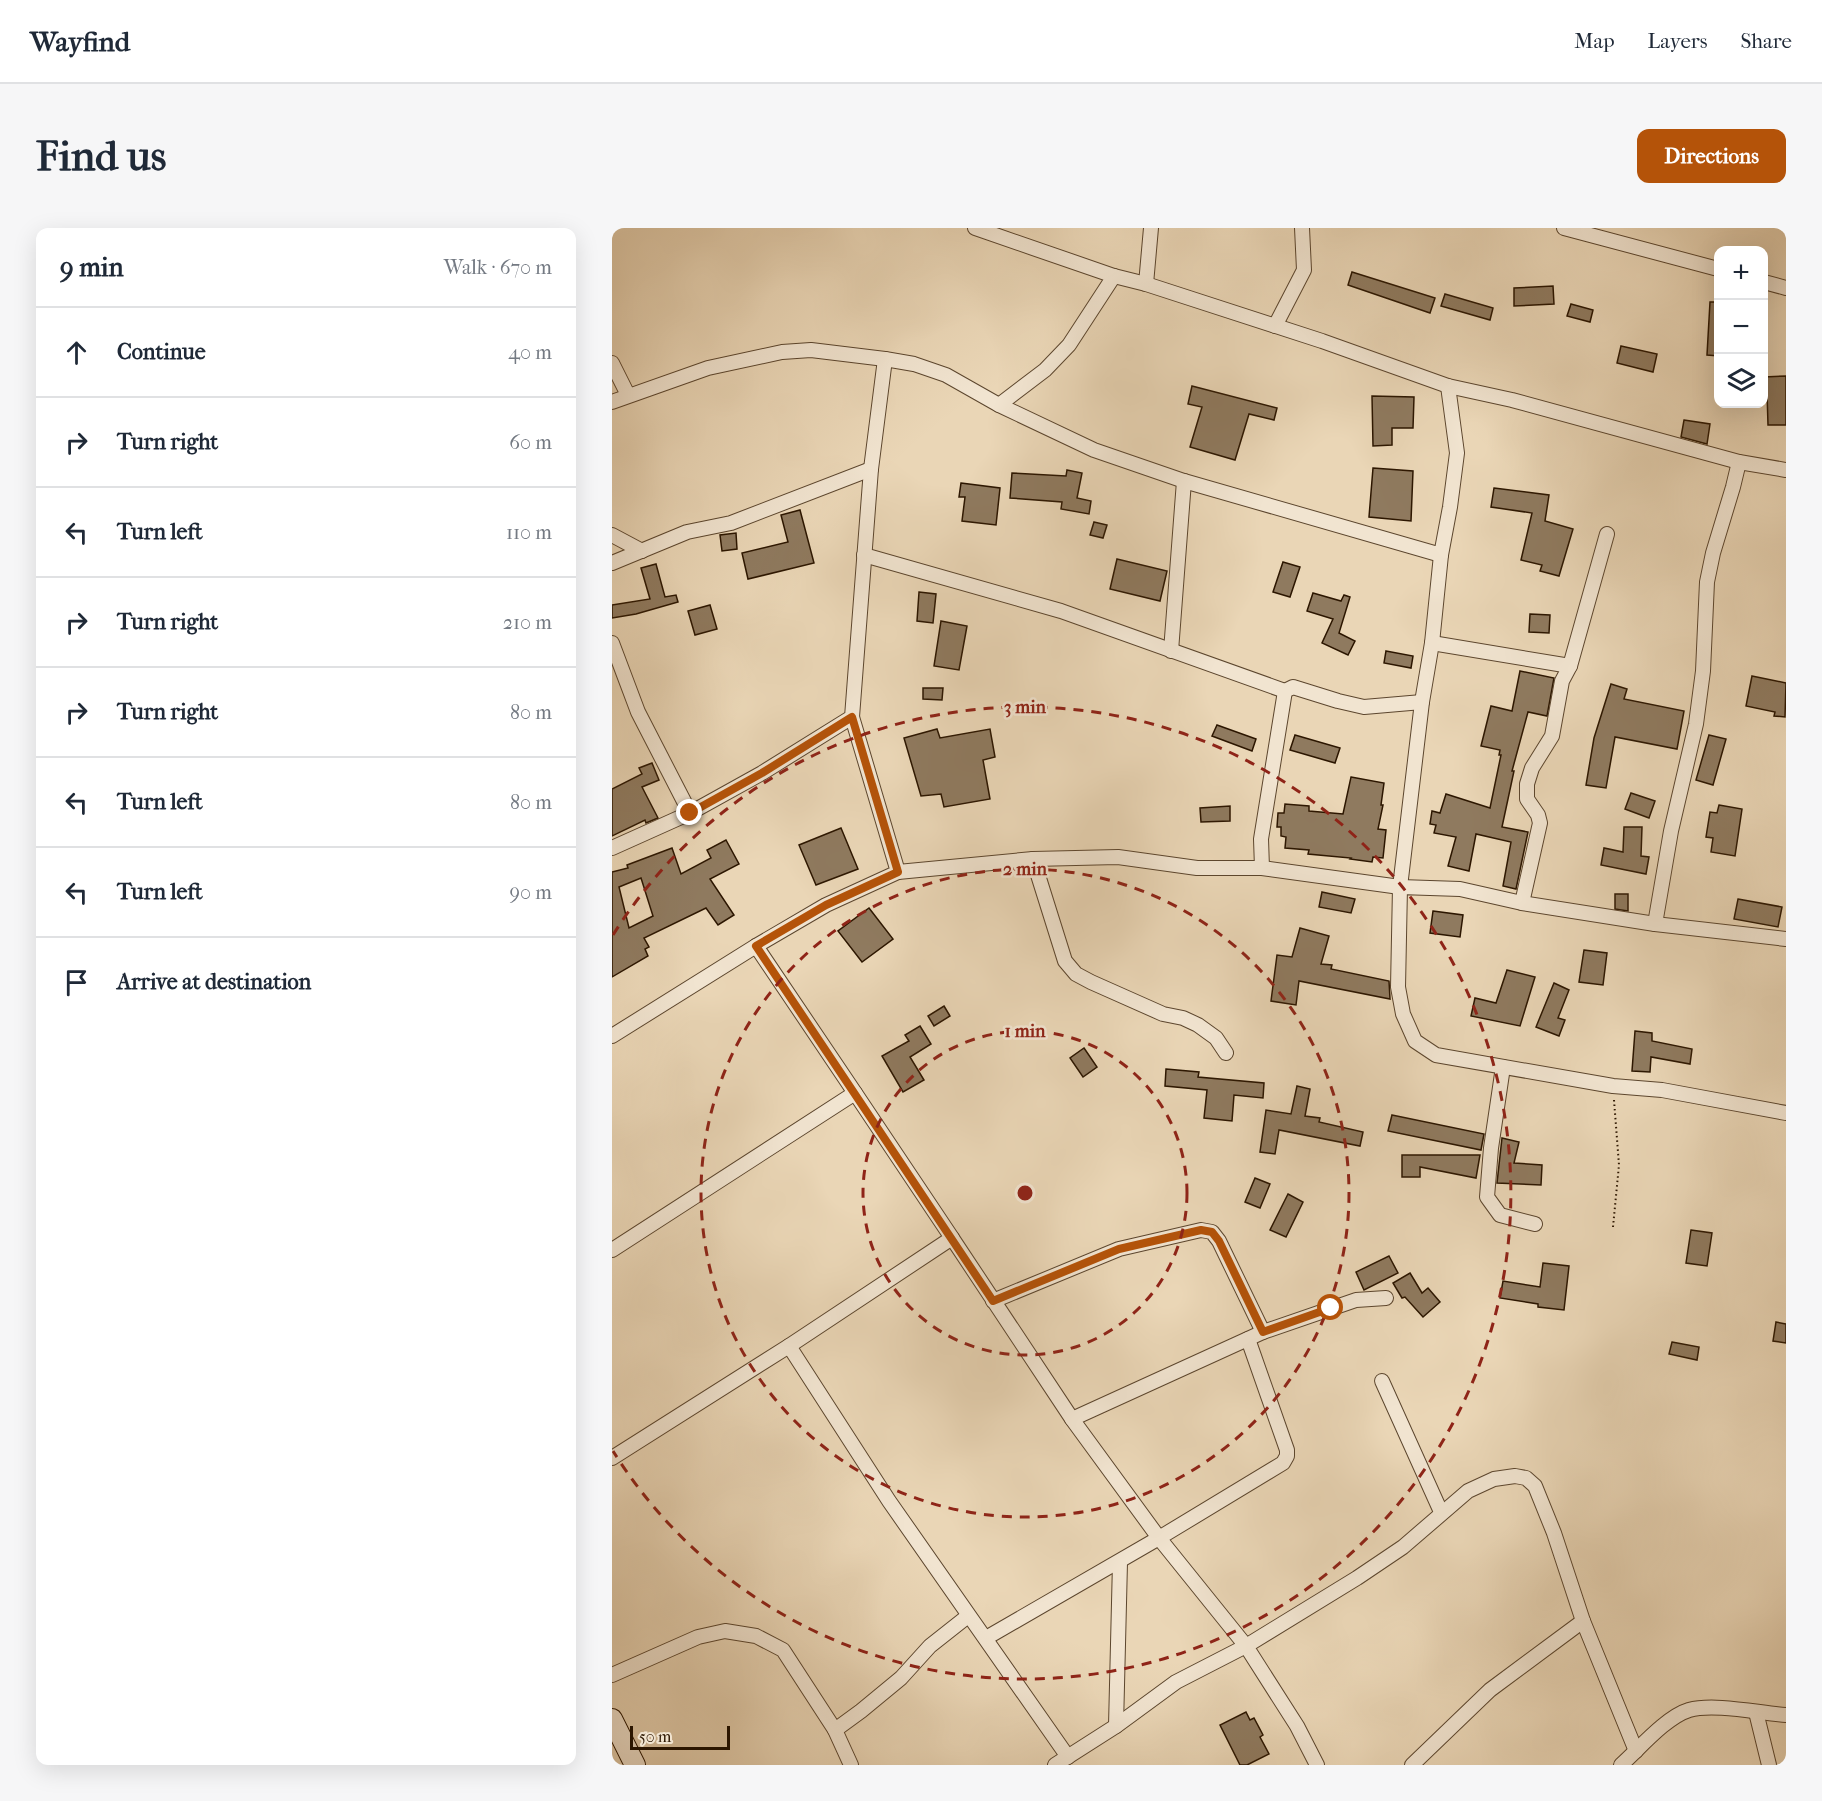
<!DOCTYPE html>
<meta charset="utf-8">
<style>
:root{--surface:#fff;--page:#f6f6f7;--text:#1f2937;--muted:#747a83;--line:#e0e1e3;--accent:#b45309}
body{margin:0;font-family:"IM FELL French Canon",serif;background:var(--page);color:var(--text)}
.controls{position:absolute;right:18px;top:18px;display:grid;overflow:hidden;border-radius:12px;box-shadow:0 6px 24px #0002}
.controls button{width:54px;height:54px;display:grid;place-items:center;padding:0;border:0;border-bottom:2px solid var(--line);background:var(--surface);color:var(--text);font:30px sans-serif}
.scale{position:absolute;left:18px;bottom:15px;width:100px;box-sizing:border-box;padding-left:6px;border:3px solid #2c1600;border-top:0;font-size:16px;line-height:21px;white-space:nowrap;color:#2c1600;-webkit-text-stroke:4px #f1e4d0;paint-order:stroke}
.stop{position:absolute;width:18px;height:18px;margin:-14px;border:4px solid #b45309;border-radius:50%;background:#fff}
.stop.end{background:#b45309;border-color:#fff;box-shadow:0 2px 6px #0008}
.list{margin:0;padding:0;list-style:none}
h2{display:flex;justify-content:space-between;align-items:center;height:78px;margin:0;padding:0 24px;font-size:26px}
h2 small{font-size:20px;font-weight:400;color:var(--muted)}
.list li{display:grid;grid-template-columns:39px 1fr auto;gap:18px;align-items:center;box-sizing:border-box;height:90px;padding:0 24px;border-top:2px solid var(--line)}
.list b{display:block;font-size:22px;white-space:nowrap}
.list em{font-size:20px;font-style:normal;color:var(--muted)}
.icon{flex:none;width:33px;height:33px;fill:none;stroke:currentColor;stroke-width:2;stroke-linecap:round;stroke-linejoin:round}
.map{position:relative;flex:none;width:1174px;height:1537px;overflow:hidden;border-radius:12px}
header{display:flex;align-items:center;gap:36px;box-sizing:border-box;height:84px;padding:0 30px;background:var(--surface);border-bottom:2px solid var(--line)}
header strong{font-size:28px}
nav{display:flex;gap:33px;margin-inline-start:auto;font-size:21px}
.intro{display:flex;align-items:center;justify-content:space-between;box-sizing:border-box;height:144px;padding:0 36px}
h1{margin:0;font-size:42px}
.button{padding:15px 27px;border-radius:12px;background:var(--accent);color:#fff;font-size:21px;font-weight:700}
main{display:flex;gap:36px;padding:0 36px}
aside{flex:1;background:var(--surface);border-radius:12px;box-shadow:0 6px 24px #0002}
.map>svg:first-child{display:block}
.building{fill:#8f7a5f;stroke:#2c1600;stroke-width:1.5;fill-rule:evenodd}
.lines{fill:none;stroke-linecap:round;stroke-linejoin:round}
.street-casing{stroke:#5c462e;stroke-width:16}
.secondary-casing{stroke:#2c1600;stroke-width:22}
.path{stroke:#2c1600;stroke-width:2;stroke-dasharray:1.5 3;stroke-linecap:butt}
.street{stroke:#f1e4d0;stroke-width:14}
.secondary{stroke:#f1e4d0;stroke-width:20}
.route{stroke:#b45309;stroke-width:8}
.ring{fill:none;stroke:#8f2418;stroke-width:3;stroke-dasharray:10 8}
.centre{fill:#8f2418;stroke:#f1e4d0;stroke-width:3}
.ring-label{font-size:18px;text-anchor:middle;font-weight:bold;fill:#8f2418;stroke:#f1e4d0;stroke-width:5;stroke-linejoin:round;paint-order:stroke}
</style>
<header>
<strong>Wayfind</strong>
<nav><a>Map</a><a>Layers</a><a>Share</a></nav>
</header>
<div class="intro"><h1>Find us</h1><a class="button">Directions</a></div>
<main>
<aside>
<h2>9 min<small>Walk · 670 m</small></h2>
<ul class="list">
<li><svg class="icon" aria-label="ahead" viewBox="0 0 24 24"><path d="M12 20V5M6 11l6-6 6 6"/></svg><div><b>Continue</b></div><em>40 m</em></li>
<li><svg class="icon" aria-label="right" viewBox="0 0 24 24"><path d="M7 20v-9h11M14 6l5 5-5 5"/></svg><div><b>Turn right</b></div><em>60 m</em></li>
<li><svg class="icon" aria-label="left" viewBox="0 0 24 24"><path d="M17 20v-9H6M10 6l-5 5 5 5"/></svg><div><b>Turn left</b></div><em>110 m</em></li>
<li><svg class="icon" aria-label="right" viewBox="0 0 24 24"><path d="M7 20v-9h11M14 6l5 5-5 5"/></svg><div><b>Turn right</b></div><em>210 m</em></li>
<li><svg class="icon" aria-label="right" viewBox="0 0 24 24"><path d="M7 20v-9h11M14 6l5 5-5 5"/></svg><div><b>Turn right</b></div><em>80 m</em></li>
<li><svg class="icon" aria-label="left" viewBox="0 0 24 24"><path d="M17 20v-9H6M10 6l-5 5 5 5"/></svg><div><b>Turn left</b></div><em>80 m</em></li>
<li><svg class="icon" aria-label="left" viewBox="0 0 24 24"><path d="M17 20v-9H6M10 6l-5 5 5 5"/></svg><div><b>Turn left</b></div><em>90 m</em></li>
<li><svg class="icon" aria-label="arrive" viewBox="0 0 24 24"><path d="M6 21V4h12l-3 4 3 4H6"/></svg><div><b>Arrive at destination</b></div></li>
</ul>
</aside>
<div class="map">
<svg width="1174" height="1537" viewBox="0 0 1174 1537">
<rect width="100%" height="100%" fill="#ead6b6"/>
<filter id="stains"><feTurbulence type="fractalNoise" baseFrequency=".00333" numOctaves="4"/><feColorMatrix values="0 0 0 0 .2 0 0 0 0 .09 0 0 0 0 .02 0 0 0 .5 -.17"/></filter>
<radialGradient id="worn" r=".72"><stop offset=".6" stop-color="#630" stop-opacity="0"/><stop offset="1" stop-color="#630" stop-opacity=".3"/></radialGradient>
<g class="building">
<path d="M740 44 823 70 818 85 736 57Z"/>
<path d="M941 58 942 76 902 78V60Z"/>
<path d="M833 66 881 80 878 92 829 78Z"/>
<path d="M1098 74H1107V128L1095 127Z"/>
<path d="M959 76 981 82 978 94 955 88Z"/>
<path d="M1009 118 1045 126 1041 144 1005 135Z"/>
<path d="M1174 148V197H1156L1155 164H1152V149Z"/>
<path d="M580 158 665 180 662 192 637 186 623 232 578 219 590 179 576 176Z"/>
<path d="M760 168 802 169 801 200H780V217L761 218Z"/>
<path d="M1072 192 1098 196 1095 216 1069 209Z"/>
<path d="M761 240 801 243 799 293 757 289Z"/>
<path d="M455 242 470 245 465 270 479 273 477 286 449 281 450 274 398 270 400 245 454 248Z"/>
<path d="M349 255 388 260 384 297 350 293 353 269H347Z"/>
<path d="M882 260 937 267 933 293 961 301 947 348 928 343 930 337 909 332 920 285 879 279Z"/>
<path d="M188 282 202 335 136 351 130 325 176 314 169 287Z"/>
<path d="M482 294 495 297 491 310 478 307Z"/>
<path d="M124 305 125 321 110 323 108 307Z"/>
<path d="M505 331 555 343 548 373 498 361Z"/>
<path d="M671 334 688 339 678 369 661 364Z"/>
<path d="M44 336 53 369 64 367 66 374 24 386 0 390V377L38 371 29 340Z"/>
<path d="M307 364 324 366 321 395 305 393Z"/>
<path d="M701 365 729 373 732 367 738 369 727 405 743 413 736 427 710 415 721 391 695 383Z"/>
<path d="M98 377 105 401 83 407 76 383Z"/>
<path d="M918 386 938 387 937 405 917 404Z"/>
<path d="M329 393 355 398 347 442 322 438Z"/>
<path d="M774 423 801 428 799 440 772 435Z"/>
<path d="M908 443 942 450 935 488 916 484 900 543H902L890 599 916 604 904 661 891 658 899 614 864 606 857 643 836 638 844 609 822 605 824 597 818 596 820 583 828 585 834 566 878 580 889 527H887L888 522 869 518 879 478 900 483Z"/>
<path d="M1140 448 1174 455 1173 489 1162 488 1163 484 1134 478Z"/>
<path d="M999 456 1015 461 1012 471 1072 483 1065 521 1003 509 994 560 974 557 982 510Z"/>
<path d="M311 460H331L330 472 311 471Z"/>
<path d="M605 497 644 511 640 523 600 508Z"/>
<path d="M325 501 328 510 378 501 383 529 371 532 378 571 332 579 329 566 309 568 292 510Z"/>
<path d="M683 507 728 520 723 535 678 522Z"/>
<path d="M1097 507 1114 511 1101 557 1084 552Z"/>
<path d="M40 535 47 552 30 559 46 590 34 595 33 592 0 608V561L30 546 27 540Z"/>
<path d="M739 549 772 555 769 577H771L766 601 774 602 771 630 761 629 760 634 738 631 739 630 696 626 697 622 673 620 674 609 669 608V599H665L666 585H672L673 576 697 578V583L731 586Z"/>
<path d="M1019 565 1043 573 1037 590 1013 581Z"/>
<path d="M1107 577 1130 581 1123 628 1099 624 1101 610 1094 609 1098 584 1105 585Z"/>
<path d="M618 578V593L589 594 588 580Z"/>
<path d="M1012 599H1030L1029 628 1037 629 1034 646 989 637 992 620 1011 624Z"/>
<path d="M229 600 246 641 204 657 187 617Z"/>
<path d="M114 612 127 636 98 651 122 687 106 697 94 680 32 710 37 719 33 721 36 728 0 749V644L16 640 15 637 60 620 69 646 99 630 95 622ZM29 650 41 688 17 700 7 659Z"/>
<path d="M710 664 743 671 739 685 707 679Z"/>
<path d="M1003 666H1016V683L1003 681Z"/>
<path d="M1126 671 1170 679 1166 699 1122 691Z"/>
<path d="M257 680 281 711 250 734 226 703Z"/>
<path d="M821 683 851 687 848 709 818 705Z"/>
<path d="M688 700 717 708 709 736 720 737 719 741 777 753 778 771 687 753 684 777 659 773 665 727 680 729Z"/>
<path d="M972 722 995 725 991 757 967 754Z"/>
<path d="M895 742 923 749 908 798 859 788 863 770 884 775Z"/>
<path d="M942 755 957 762 946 790 953 792 947 808 924 799Z"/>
<path d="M332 778 338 788 322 798 316 788Z"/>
<path d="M308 798 319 816 298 829 312 852 291 864 270 828 297 813 293 807Z"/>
<path d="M1023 803 1040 805V813L1080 821 1078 836 1039 829 1038 844 1020 843Z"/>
<path d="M472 820 485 839 471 849 458 830Z"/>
<path d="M554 841 587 844 586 849 652 855 651 870 622 867 620 893 592 890 595 862 553 858Z"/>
<path d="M685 858 698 861 693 888 708 890 707 894 751 904 748 918 667 902 663 926 648 924 654 882 679 886Z"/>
<path d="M780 887 872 906 869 922 776 903Z"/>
<path d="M890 910 907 914 902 935 930 937 929 957 885 955Z"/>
<path d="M790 927H868L864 950 808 939V949H790Z"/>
<path d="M643 950 658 956 648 980 633 974Z"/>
<path d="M676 966 691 974 674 1009 658 1002Z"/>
<path d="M1079 1002 1100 1005 1095 1038 1074 1035Z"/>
<path d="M777 1028 786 1045 752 1062 744 1044Z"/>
<path d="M931 1035 957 1038 952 1082 926 1079V1076L888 1070 891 1053 928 1059Z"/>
<path d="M798 1045 810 1065 816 1060 828 1074 811 1089 793 1069 790 1070 781 1055Z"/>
<path d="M1164 1094 1174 1096V1115L1161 1113Z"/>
<path d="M1060 1114 1087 1119 1085 1132 1057 1126Z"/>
<path d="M634 1484 638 1492 642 1490 651 1507 648 1509 657 1526 635 1537H628L608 1497Z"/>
</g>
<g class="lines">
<g class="street-casing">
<g id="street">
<path d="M363 0 502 48 534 56 710 113 836 158 900 172 1127 234 1174 242"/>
<path d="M952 0 1106 41"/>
<path d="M1152 54 1174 60"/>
<path d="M534 56 539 0"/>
<path d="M663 98 692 42 690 0"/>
<path d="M0 135 16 167"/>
<path d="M0 174 96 140 170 124 199 122 273 131 302 136 334 147 387 177 482 222 572 253 829 327 838 279 845 225 836 158"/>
<path d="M387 177 433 142 457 117 502 48"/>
<path d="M0 307 30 323"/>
<path d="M252 327 449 383 673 463"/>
<path d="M0 335 75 304 119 295 259 241"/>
<path d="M0 415 26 484 78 585 150 545 240 489 259 241 273 131"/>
<path d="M820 415 958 438"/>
<path d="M559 423 572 253"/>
<path d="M0 620 78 585"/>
<path d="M421 631 453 733 464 746 479 754 551 786 571 790 586 797 604 810 614 825"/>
<path d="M650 640 649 611 673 463 681 459 726 473 752 479 810 474"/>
<path d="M286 644 421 631 506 629 585 640H650L788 659 810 474 820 415 829 327"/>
<path d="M910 675 928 595 926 587 915 571V556L920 540 940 508 950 453 958 438 995 306"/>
<path d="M1043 696 1059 603 1084 496 1091 443 1095 354 1101 325 1121 259 1127 234"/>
<path d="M1174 711 1043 696 910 675 848 661 788 659 786 759 791 786 803 813 824 827 1001 858 1050 862 1174 885"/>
<path d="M0 808 144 718 214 677 286 644 240 489"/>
<path d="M891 839 879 920 875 969 888 987 923 996"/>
<path d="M340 1010 460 1191 547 1310 374 1410"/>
<path d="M0 1022 243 865 144 718"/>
<path d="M381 1073 507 1021 589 1002 600 1004 607 1013 651 1104"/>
<path d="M177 1118 277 1273 456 1529"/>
<path d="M770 1153 829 1284"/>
<path d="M460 1191 651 1104 744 1072 774 1070"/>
<path d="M0 1230 177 1118 340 1010 243 865"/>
<path d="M0 1447 86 1409 113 1403 144 1408 171 1422 223 1502 249 1483 289 1450 318 1418 356 1388"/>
<path d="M1144 1484 1157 1537"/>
<path d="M504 1498 508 1334"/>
<path d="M223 1502 239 1537"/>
<path d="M443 1537 504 1498 564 1454 634 1418 547 1310 671 1235 675 1228V1222L636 1111"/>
<path d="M705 1537 685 1498 634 1418 745 1350 791 1319 856 1263 882 1251 903 1248 914 1250 923 1258 942 1305 971 1393 1024 1523"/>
<path d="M800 1537 878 1462 971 1393"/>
<path d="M1009 1537C1027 1521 1054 1489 1077 1482 1102 1475 1147 1485 1174 1487"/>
</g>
</g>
<g class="secondary-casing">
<path id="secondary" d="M0 1491 23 1537"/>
</g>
<path class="path" d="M1001 999 1007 937 1002 872"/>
<use href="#street" class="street"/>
<use href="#secondary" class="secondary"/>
</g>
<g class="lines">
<path class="route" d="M78 585 150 545 240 489 286 644 214 677 144 718 381 1073 507 1021 589 1002 600 1004 607 1013 651 1104 719 1080"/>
</g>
<g class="ring">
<circle cx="413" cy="965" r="162"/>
<circle cx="413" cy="965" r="324"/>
<path d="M1 707A486 486 0 1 1 1 1223"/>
</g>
<circle cx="413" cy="965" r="9" class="centre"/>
<g class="ring-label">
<text x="413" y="485">3 min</text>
<text x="413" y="647">2 min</text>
<text x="413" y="809">1 min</text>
</g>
<rect width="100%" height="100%" filter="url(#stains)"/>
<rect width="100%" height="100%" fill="url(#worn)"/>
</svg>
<div class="controls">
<button>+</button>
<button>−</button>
<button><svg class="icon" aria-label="layers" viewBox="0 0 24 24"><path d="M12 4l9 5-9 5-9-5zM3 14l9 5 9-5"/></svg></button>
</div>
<div class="scale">50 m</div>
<div class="stop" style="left:719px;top:1080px"></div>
<div class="stop end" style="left:78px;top:585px"></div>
</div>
</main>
